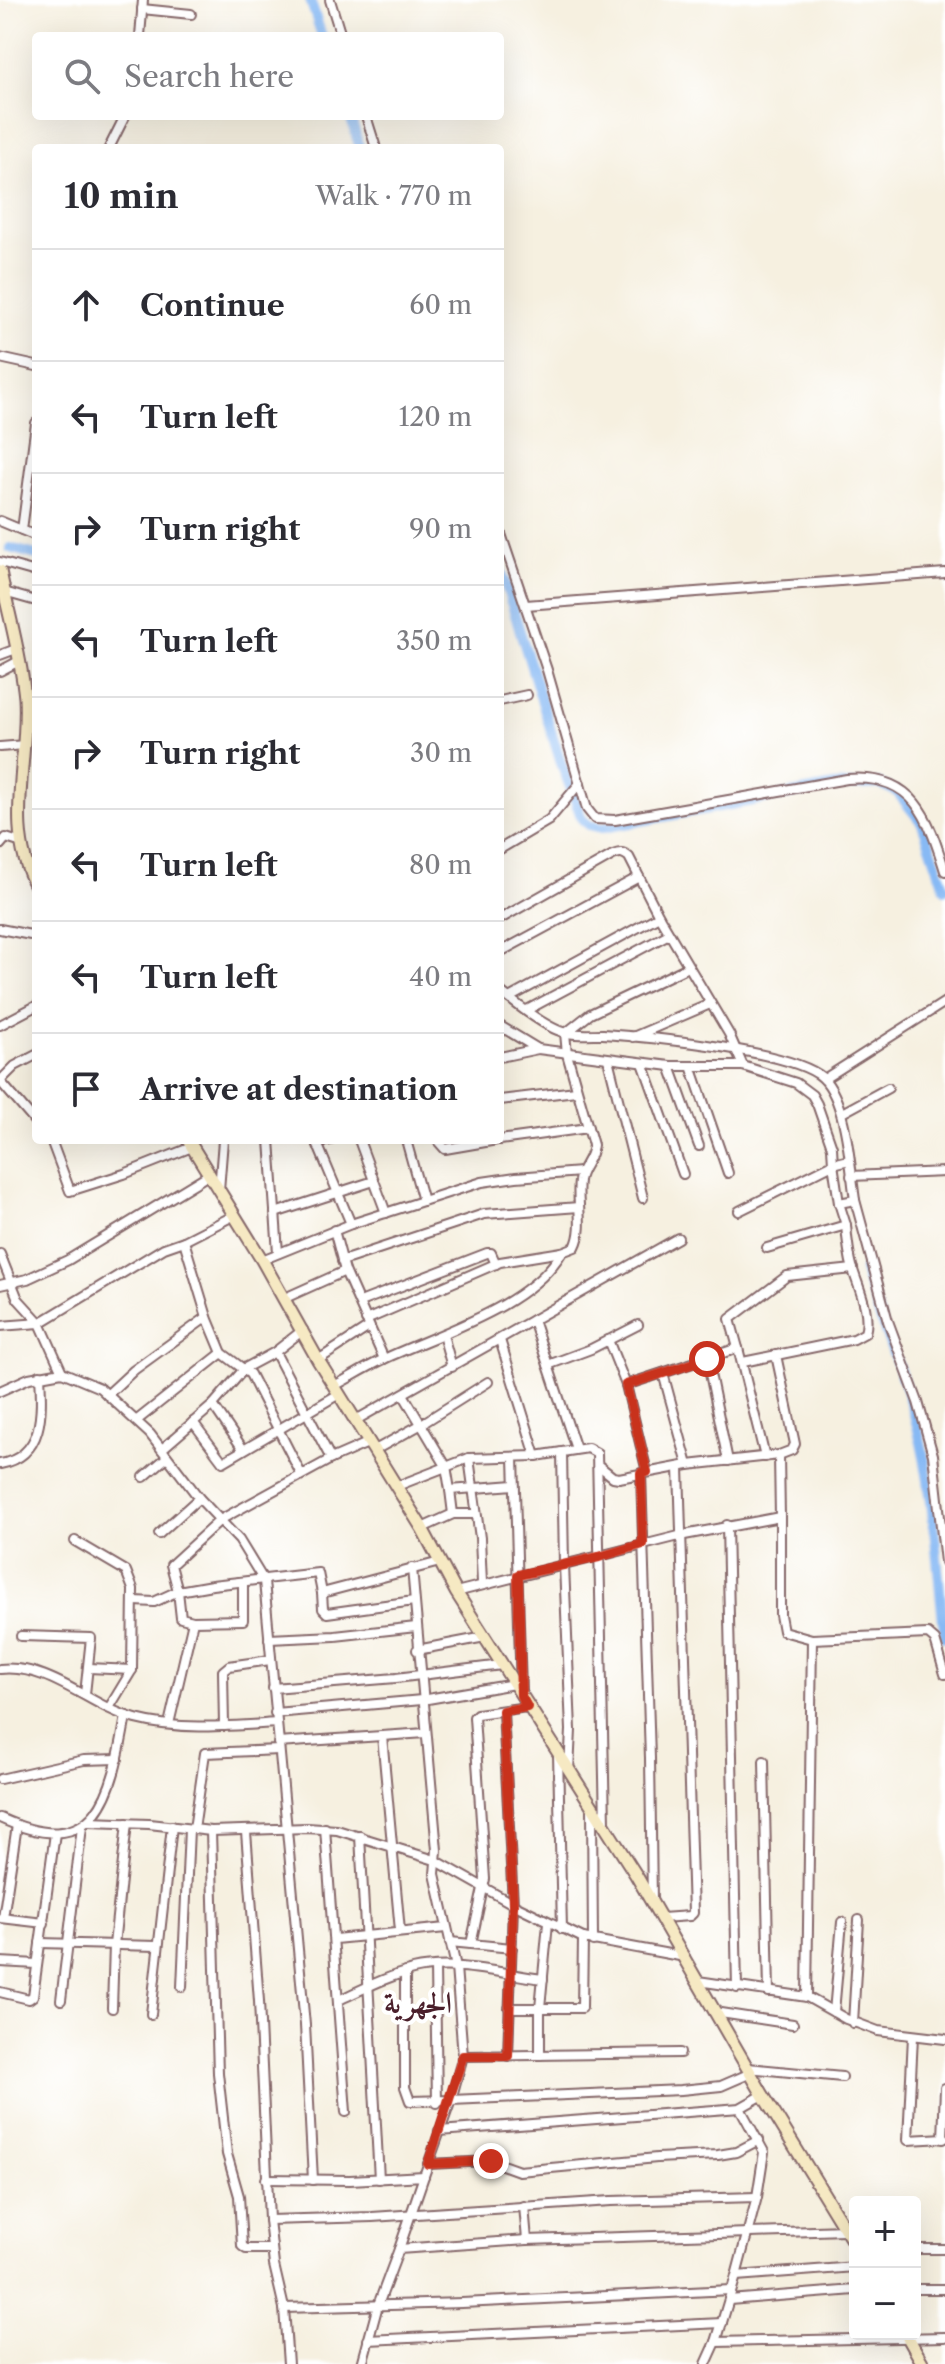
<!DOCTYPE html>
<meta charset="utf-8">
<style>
:root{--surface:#fff;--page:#f7f7f7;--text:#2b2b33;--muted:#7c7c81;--line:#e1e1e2}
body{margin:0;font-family:"Libre Caslon Text",Amiri,serif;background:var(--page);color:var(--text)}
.controls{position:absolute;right:24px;bottom:24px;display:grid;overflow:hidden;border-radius:8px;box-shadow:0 8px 32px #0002}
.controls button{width:72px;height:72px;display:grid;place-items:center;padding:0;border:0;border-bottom:2px solid var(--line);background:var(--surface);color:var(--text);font:40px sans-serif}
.stop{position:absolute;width:24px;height:24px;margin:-18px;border:6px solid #c8321e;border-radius:50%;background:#fff}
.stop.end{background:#c8321e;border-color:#fff;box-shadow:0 2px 8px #0008}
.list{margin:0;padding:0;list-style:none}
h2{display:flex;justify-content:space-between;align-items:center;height:104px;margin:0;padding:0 32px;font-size:34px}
h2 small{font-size:26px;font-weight:400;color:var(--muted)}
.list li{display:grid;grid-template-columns:52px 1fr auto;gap:24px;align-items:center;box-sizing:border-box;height:112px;padding:0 32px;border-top:2px solid var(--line)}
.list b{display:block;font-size:30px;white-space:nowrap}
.list em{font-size:26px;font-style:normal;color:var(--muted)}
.icon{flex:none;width:44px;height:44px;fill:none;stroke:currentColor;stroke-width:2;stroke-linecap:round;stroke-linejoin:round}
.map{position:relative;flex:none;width:945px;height:2364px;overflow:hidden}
.search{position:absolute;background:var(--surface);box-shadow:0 8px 32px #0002;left:32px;top:32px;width:472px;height:88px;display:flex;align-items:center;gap:20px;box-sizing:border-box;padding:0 28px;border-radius:8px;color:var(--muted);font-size:30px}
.panel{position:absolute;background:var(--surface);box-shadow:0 8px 32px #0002;left:32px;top:144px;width:472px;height:1000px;border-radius:8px}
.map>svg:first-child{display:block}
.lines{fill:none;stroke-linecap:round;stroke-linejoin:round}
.canal{stroke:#87b9f4;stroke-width:10}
.minor-casing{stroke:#86686a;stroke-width:12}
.secondary-casing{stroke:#86686a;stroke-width:15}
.minor{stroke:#fff;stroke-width:8}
.secondary{stroke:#f6e9c3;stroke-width:11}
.route{stroke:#c8321e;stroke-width:10}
.labels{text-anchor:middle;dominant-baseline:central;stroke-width:8;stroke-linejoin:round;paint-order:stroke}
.quarter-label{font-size:30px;font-weight:bold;fill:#4a1f2b;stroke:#fff}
</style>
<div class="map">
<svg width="945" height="2364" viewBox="0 0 945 2364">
<rect width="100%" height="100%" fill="#fff"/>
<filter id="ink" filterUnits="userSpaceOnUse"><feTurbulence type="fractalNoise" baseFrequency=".0125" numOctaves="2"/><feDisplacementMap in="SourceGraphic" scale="16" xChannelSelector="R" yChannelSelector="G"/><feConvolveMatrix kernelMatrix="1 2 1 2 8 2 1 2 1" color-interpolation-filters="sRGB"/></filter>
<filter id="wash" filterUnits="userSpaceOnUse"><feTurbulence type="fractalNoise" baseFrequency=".006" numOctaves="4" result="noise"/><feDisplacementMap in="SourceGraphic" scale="32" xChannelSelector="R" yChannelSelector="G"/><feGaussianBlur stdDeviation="1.8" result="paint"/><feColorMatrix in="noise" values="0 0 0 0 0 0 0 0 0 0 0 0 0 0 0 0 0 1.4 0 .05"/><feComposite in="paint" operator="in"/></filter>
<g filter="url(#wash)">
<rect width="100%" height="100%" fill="#f6f0e0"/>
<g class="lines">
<g class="canal">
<path d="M310 0 322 36"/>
<path d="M350 116 360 148"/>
<path d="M10 548 36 555"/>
<path d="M500 567 561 763 582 819 589 825 602 828 835 786 880 784 897 792 922 823 945 889"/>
<path d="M864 1270C879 1323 904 1372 917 1426 935 1494 936 1567 945 1637"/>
</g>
</g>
</g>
<g filter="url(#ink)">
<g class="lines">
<g class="minor-casing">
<g id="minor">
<path d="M330 0 341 36"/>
<path d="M142 9 191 14"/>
<path d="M140 36 143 0"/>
<path d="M366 116 376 148"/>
<path d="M109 148 125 116"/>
<path d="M0 358 36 366"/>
<path d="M0 521 36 536"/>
<path d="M22 530 36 423"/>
<path d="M500 531 547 670 587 809 595 819 615 820 847 779C914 773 928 817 945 871"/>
<path d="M0 562 36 572"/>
<path d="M4 592 36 601"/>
<path d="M526 605 945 573"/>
<path d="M0 655 16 649"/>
<path d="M0 671 19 661"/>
<path d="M500 701 527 695"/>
<path d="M0 747 25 745"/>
<path d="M0 845 6 838 22 843"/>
<path d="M500 849 549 820 580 783"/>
<path d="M500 919 613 855C620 852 623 852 629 857L659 916 729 1034 743 1066"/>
<path d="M0 929 36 936"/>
<path d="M500 952 639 877"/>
<path d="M500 991C515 1003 548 1030 567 1033 578 1035 591 1034 603 1034 648 1037 793 1050 823 1078 847 1102 850 1167 855 1200"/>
<path d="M509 998 659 916"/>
<path d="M527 1010 669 934"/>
<path d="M0 1025 36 1006"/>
<path d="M500 1026 538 1049 670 1066H743L796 1083 812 1095 817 1104 832 1147 833 1164 739 1211"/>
<path d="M566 1033 590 1014 688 967"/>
<path d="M633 1037 710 1004"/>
<path d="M500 1057 538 1049"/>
<path d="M608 1059 643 1198"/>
<path d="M643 1063 683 1174"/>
<path d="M670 1066 699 1146"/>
<path d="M691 1066 728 1173"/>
<path d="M824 1079 945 1002"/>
<path d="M0 1081 36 1123"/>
<path d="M0 1081 15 1066 36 1055"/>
<path d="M500 1100 576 1091"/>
<path d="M842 1113 888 1088"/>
<path d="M51 1140 70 1191 124 1174 192 1147"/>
<path d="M270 1140 278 1253"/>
<path d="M331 1140 317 1143 351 1224"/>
<path d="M359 1140 386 1213"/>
<path d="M406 1140 423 1201"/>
<path d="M437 1140 445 1149 497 1140"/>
<path d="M500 1140 588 1128"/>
<path d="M851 1176 945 1172"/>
<path d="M219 1190 223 1140"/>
<path d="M839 1203 855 1200 888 1321 918 1402 933 1455 945 1562"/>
<path d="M275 1213 374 1181"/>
<path d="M334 1230 345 1271 384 1359"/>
<path d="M184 1241 207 1317 222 1353 250 1374 301 1474"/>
<path d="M767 1248 846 1225 839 1203 833 1164 849 1160"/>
<path d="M0 1254 18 1299 40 1323 62 1372"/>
<path d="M262 1260 351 1224 482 1182 516 1177 581 1172"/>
<path d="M342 1261 484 1214 579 1207"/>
<path d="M0 1285 27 1279 68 1260 208 1175"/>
<path d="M285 1298 345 1271"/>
<path d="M360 1302 487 1253H491L496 1264"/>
<path d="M366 1320 500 1262 562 1252 575 1247C585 1228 576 1202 579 1181 580 1168 592 1160 593 1145L567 1054 565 1033"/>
<path d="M533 1320 548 1365"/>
<path d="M0 1326 40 1323 164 1248 184 1241 235 1215"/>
<path d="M443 1335 452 1367"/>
<path d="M500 1340 536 1456"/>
<path d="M608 1340 626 1385 738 1348 765 1457"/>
<path d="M738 1348 730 1319 787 1276 853 1269"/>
<path d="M275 1352 331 1459"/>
<path d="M776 1355 795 1444 792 1450 779 1455"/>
<path d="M707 1359 728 1461"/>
<path d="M318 1360 369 1327"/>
<path d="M743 1362 854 1339 865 1333C871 1313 859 1289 853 1270 849 1255 847 1239 846 1225"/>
<path d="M663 1373 688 1465"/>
<path d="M626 1385 647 1472"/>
<path d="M334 1386C351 1377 367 1367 384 1359 439 1333 529 1308 562 1252"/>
<path d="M0 1391 29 1378 62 1372 100 1388 150 1434 199 1498 239 1540 264 1581 305 2025 313 2180"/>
<path d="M403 1394 446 1466 450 1490"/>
<path d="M107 1395 134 1370 207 1317"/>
<path d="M213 1405 243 1449"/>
<path d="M356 1420 678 1238"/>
<path d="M136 1421 222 1353"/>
<path d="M193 1422 223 1462 339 1394"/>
<path d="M162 1449 213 1405 245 1368 275 1352 303 1330"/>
<path d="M576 1449 548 1365 591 1349 638 1325"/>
<path d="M375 1450 420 1425 488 1382"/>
<path d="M562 1452 564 1565 571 1730 569 1771"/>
<path d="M514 1457 521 1692"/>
<path d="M469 1458 480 1538 482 1583"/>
<path d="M0 1464C45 1456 42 1411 40 1375"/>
<path d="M598 1465 613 1477 619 1478 688 1465 779 1455 780 1517"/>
<path d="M641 1473 650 1758 652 1901"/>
<path d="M144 1477 167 1457"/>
<path d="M397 1486 469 1458 536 1456 588 1448 597 1453 605 1823"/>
<path d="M453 1514 450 1490 514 1485"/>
<path d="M727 1525 737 1988"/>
<path d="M422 1528 453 1514H476"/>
<path d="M159 1534 199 1498"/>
<path d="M75 1541 126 1571 133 1589 132 1670 109 1708"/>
<path d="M412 1568 437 1850 435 1874 456 1967 463 2056"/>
<path d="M456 1592 679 1536 780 1517V1615L783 1631 812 1639 928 1634 935 1640 945 1674"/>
<path d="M322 1593 323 1609 327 1613 414 1601"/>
<path d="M135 1601 154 1602 178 1591 212 1585 318 1573 322 1593 440 1562"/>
<path d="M193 1621 181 1618 178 1591 171 1565 220 1520 331 1459 370 1442"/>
<path d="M21 1636 91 1638 85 1694"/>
<path d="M269 1639 335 1636 416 1627"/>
<path d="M417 1650 485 1637"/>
<path d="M89 1668 132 1670"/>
<path d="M0 1669C52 1664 88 1706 136 1719 181 1731 231 1726 277 1723"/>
<path d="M273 1688 396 1678 502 1665"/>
<path d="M503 1711 513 1904 508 2056"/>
<path d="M275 1713 422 1700 514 1684"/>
<path d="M169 1724 193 1621 243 1620V1582"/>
<path d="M224 1726 223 1671 229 1666 270 1660"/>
<path d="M382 1736 400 1931"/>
<path d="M278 1743 426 1733"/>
<path d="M558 1754 562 1929"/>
<path d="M764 1761 769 1992"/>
<path d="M0 1779 84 1760 118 1759"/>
<path d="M592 1809 593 1941"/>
<path d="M0 1818C98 1863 112 1796 126 1716"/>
<path d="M88 1822 149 1824 211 1831 307 1828 337 1830 435 1860 513 1904 583 1938 685 1957"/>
<path d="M325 1828 346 2112"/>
<path d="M194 1829 205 1753 279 1750"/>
<path d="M211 1831 218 2073 227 2154 239 2196 242 2246 246 2249H272"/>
<path d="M246 1832 259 2001 269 2220 274 2265 284 2308 288 2364"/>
<path d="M360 1836 379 2179"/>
<path d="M1 1918 44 1923"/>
<path d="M3 1918 17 1825"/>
<path d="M662 1918 690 1916 693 1913 679 1467"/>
<path d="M335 1939 446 1928"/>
<path d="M450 1942 512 1948"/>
<path d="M40 1943 157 1946"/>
<path d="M471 1944 485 1879 474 1717 477 1714 527 1707"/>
<path d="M0 1962 37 1964"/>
<path d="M435 1967 437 2103"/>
<path d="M405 1972V2087L410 2101 451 2100 463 2056 680 2053"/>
<path d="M698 1981 807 1997 846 2019 878 2031 945 2039"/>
<path d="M182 1987 189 1829"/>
<path d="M0 1992 29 1999 33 1996 55 1833"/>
<path d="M807 1997 812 1639"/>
<path d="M61 2000 82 1827"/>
<path d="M339 2000C363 1989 388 1976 413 1970 455 1960 502 1974 543 1979"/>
<path d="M112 2008 114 1945 127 1823"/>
<path d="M509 2008H540L548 1923"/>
<path d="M714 2012 793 2024"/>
<path d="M834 2012 842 1922"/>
<path d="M151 2014 172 1826"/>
<path d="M853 2023 859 1920"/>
<path d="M913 2036 908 2140 945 2138"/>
<path d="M540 2055V2008H582L583 1938"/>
<path d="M748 2068 842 2077"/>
<path d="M439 2131 740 2108"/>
<path d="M943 2139 945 2088"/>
<path d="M428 2164 491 2161 519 2171 657 2158 718 2155 736 2152 759 2140"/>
<path d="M424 2176 451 2100 681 2090 721 2086 751 2073"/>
<path d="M266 2179 350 2180 424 2176 399 2249"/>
<path d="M757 2197 764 2152 740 2108 763 2095"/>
<path d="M524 2206 527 2240"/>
<path d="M269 2220 372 2217 611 2201 757 2197 736 2276 855 2267"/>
<path d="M915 2249H945"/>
<path d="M915 2289H945"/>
<path d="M729 2300 855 2290"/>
<path d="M284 2308 462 2303 731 2290"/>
<path d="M368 2340 722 2323"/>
<path d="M716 2342 945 2337"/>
<path d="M362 2364 378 2305 399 2249 527 2240 845 2230"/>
<path d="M706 2364 716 2342 736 2276"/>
</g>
</g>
<g class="secondary-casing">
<g id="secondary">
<path d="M0 571C8 613 21 655 25 698 29 759 4 830 36 886"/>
<path d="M188 1140 262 1260 318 1360 422 1528 456 1592 636 1875 763 2095 855 2245"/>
<path d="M906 2334 923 2364"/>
</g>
</g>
<use href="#minor" class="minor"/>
<use href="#secondary" class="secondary"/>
</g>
</g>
<g class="lines" filter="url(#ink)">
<path class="route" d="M491 2161 428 2164 463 2056H508L513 1904 503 1711 527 1707 521 1696 518 1575 599 1557 643 1544 641 1473 647 1472 626 1385 707 1359"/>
</g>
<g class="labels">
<g class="quarter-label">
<text x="418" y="2002">الجهرية</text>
</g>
</g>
</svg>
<div class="controls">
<button>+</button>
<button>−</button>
</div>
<div class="stop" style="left:707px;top:1359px"></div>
<div class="stop end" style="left:491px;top:2161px"></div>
<div class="search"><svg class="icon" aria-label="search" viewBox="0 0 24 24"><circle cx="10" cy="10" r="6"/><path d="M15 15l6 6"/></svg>Search here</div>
<section class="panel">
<h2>10 min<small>Walk · 770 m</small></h2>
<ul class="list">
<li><svg class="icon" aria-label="ahead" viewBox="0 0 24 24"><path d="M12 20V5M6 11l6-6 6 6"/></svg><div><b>Continue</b></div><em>60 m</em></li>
<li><svg class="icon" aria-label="left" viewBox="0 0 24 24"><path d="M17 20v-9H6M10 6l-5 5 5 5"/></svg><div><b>Turn left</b></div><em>120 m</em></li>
<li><svg class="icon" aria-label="right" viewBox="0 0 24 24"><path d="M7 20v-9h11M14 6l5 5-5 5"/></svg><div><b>Turn right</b></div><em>90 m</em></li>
<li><svg class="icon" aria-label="left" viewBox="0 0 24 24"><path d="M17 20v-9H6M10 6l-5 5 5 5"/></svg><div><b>Turn left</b></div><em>350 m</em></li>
<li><svg class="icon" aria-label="right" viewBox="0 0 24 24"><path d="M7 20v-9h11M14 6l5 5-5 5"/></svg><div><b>Turn right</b></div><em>30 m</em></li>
<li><svg class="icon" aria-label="left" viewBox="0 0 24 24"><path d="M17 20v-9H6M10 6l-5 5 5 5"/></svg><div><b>Turn left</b></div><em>80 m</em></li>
<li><svg class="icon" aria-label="left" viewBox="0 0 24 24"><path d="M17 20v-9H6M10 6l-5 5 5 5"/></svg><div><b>Turn left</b></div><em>40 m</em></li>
<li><svg class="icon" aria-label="arrive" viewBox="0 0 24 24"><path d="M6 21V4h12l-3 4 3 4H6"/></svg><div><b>Arrive at destination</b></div></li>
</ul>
</section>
</div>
